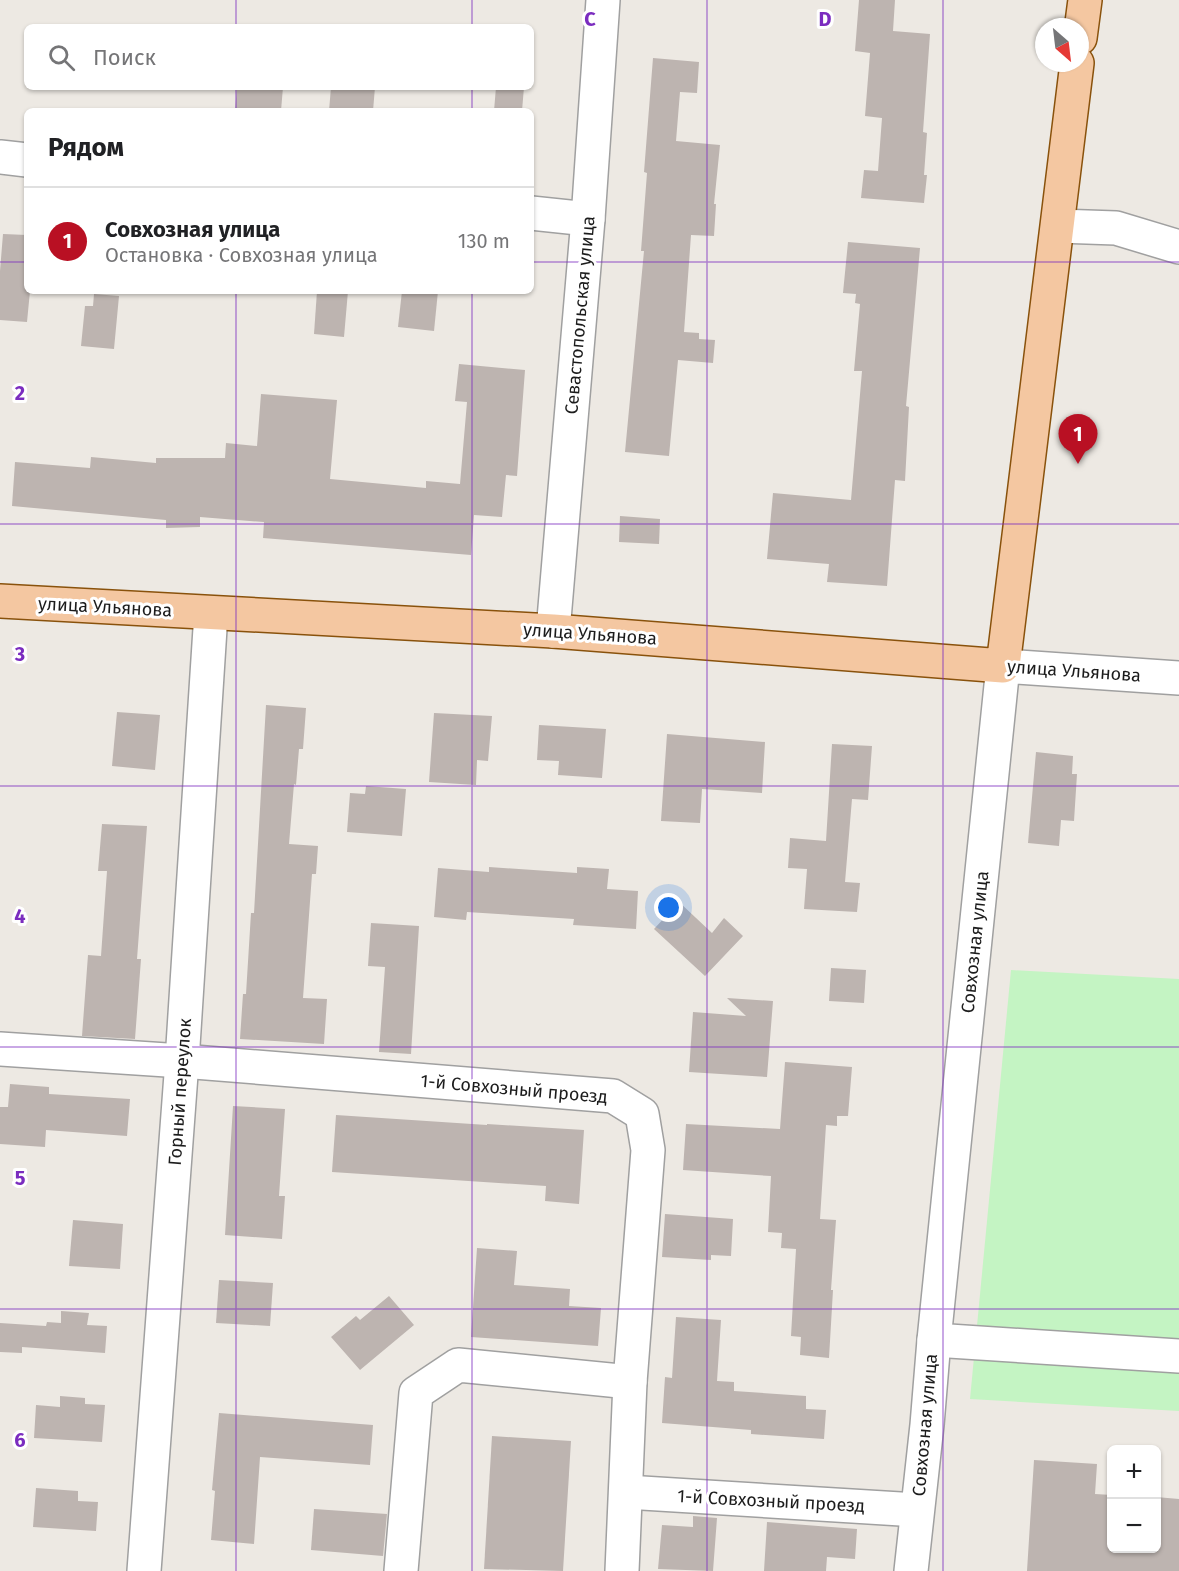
<!DOCTYPE html>
<html lang="ru">
<meta charset="utf-8">
<style>
:root{--surface:#fff;--page:#f2f2f2;--text:#202124;--muted:#757577;--line:#e0e0e0;--accent:#b91023}
body{margin:0;font-family:"Fira Sans",sans-serif;background:var(--page);color:var(--text)}
.controls{position:absolute;right:18px;bottom:18px;display:grid;overflow:hidden;border-radius:9px;box-shadow:0 2px 4px #0004}
.controls button{width:54px;height:54px;display:grid;place-items:center;padding:0;border:0;border-bottom:2px solid var(--line);background:var(--surface);color:var(--text);font:30px sans-serif}
.compass{position:absolute;left:1035px;top:18px;width:54px;height:54px;border-radius:50%;background:var(--surface);box-shadow:0 2px 4px #0004;rotate:152deg}
.you{position:absolute;left:669px;top:908px;width:21px;height:21px;margin:-15px;border:4px solid #fff;border-radius:50%;background:#1a73e8;box-shadow:0 0 0 9px #1a73e833}
.badge{display:grid;place-items:center;width:39px;height:39px;border-radius:50%;background:var(--accent);color:#fff;font-size:20px;font-weight:700}
.pin{position:absolute;translate:-50% -50px;filter:drop-shadow(0 2px 3px #0008)}
.pin::after{content:'';position:absolute;top:32px;width:21px;height:18px;background:inherit;clip-path:polygon(0 0,100% 0,50% 100%)}
.list{margin:0;padding:0;list-style:none}
h2{display:flex;justify-content:space-between;align-items:center;height:78px;margin:0;padding:0 24px;font-size:26px}
h2 small{font-size:20px;font-weight:400;color:var(--muted)}
.list li{display:grid;grid-template-columns:39px 1fr auto;gap:18px;align-items:center;box-sizing:border-box;height:108px;padding:0 24px;border-top:2px solid var(--line)}
.list b{display:block;font-size:22px;white-space:nowrap}
.list p{margin:0;font-size:20px;white-space:nowrap;color:var(--muted)}
.list em{font-size:20px;font-style:normal;color:var(--muted)}
.icon{flex:none;width:33px;height:33px;fill:none;stroke:currentColor;stroke-width:2;stroke-linecap:round;stroke-linejoin:round}
.map{position:relative;flex:none;width:1179px;height:1571px;overflow:hidden}
.search{position:absolute;background:var(--surface);box-shadow:0 2px 4px #0004;left:24px;top:24px;width:510px;height:66px;display:flex;align-items:center;gap:15px;box-sizing:border-box;padding:0 21px;border-radius:9px;color:var(--muted);font-size:22px}
.panel{position:absolute;background:var(--surface);box-shadow:0 2px 4px #0004;left:24px;top:108px;width:510px;height:186px;border-radius:9px}
.map>svg:first-child{display:block}
.park{fill:#c4f4c3}
.building{fill:#bdb4b0}
.lines{fill:none;stroke-linecap:round;stroke-linejoin:round}
.minor-casing{stroke:#a0a0a0;stroke-width:36}
.major-casing{stroke:#89520c;stroke-width:36}
.minor{stroke:#fff;stroke-width:33}
.major{stroke:#f4c7a1;stroke-width:33}
.grid{fill:none;stroke:#7b2cbf;stroke-width:1.5;stroke-opacity:0.55}
.labels{text-anchor:middle;dominant-baseline:central;stroke-width:6;stroke-linejoin:round;paint-order:stroke}
.street-label{font-size:18px;fill:#1c1c1c;stroke:#fff}
.grid-label{font-size:20px;text-anchor:middle;font-weight:bold;fill:#7b2cbf;stroke:#fff;stroke-width:6;stroke-linejoin:round;paint-order:stroke}
</style>
<div class="map">
<svg width="1179" height="1571" viewBox="0 0 1179 1571">
<rect width="100%" height="100%" fill="#ede9e3"/>
<path class="park" d="M1011 970 1179 979V1411L970 1399Z"/>
<g class="building">
<path d="M859 0H895L893 31 930 34 923 132 927 133 924 175H927L924 203 861 198 864 170 878 171 882 118 865 116 870 53 855 51Z"/>
<path d="M653 58 699 62 697 93 680 92 676 141 720 145 714 204H716L714 236 691 235 684 332 699 333V339L715 340 713 363 678 360 669 456 625 452 644 251H641L647 173 644 172Z"/>
<path d="M237 87H283L281 111H235Z"/>
<path d="M331 87H375L373 111H329Z"/>
<path d="M496 87H524L522 111H494Z"/>
<path d="M3 234 27 235V291H30L27 322 0 320V271Z"/>
<path d="M848 242 920 248 906 406 909 407 905 481 895 480 887 586 827 582 829 564 767 559 773 493 851 500 862 371H854L860 304 855 303 856 294 843 293Z"/>
<path d="M317 291H348L344 337 314 334Z"/>
<path d="M402 291H438L434 331 398 327Z"/>
<path d="M94 294 119 296 114 349 81 346 85 306H93Z"/>
<path d="M459 364 525 370 517 476 506 475 502 517 474 515 471 555 263 538 264 522 200 517V527L166 528V520L12 506 15 462 90 468 91 457 156 463V458H225L226 443 257 446 261 394 337 400 330 479 426 488V481L460 484 467 402 455 401Z"/>
<path d="M620 516 660 519 659 544 619 542Z"/>
<path d="M266 705 306 708 303 749H299L296 785 294 784 289 844 318 846 316 874H312L303 998 327 999 324 1044 240 1039 243 994H246L251 913H254Z"/>
<path d="M117 712 160 715 155 770 112 766Z"/>
<path d="M434 713 492 716 488 761 477 760 476 785 429 782Z"/>
<path d="M539 725 606 729 602 778 558 775 559 761 537 760Z"/>
<path d="M667 734 765 742 762 793 702 789 700 823 661 821Z"/>
<path d="M832 744 872 746 868 800 852 799 845 882 860 883 857 912 804 909 807 869 788 868 790 838 826 841Z"/>
<path d="M1036 752 1073 756 1072 774H1077L1074 821 1061 820 1059 846 1028 843Z"/>
<path d="M366 786 406 789 402 836 347 832 350 793 365 794Z"/>
<path d="M102 824 147 826 137 959H141L135 1039 82 1036 88 955 101 956 107 871H98Z"/>
<path d="M489 867 577 873V867L609 869 607 889 638 891 636 929 573 925 574 919 467 912 466 920 434 917 438 868 489 872Z"/>
<path d="M679 902 712 933 724 918 743 936 705 976 654 929Z"/>
<path d="M371 923 419 926 411 1054 379 1052 385 967 368 966Z"/>
<path d="M831 968 866 970 864 1003 829 1001Z"/>
<path d="M727 998 773 1001 767 1077 689 1072 693 1012 746 1016Z"/>
<path d="M785 1062 852 1067 848 1116H837V1126L826 1125 820 1219 836 1220 831 1290H833L829 1358 800 1355 801 1337 791 1336 796 1249 781 1248 782 1233 768 1232 771 1176 683 1170 686 1124 780 1129Z"/>
<path d="M10 1084 49 1087V1094L130 1099 127 1136 46 1130 45 1147 0 1144V1107H8Z"/>
<path d="M233 1106 285 1109 279 1196H285L282 1239 225 1235Z"/>
<path d="M336 1115 487 1125V1124L584 1130 579 1204 545 1201 546 1186 332 1172Z"/>
<path d="M665 1214 733 1219 731 1256 711 1255V1260L662 1257Z"/>
<path d="M73 1220 123 1224 120 1269 69 1266Z"/>
<path d="M477 1248 517 1251 514 1285 570 1289 569 1306 601 1308 598 1346 471 1337Z"/>
<path d="M219 1280 273 1283 270 1326 216 1323Z"/>
<path d="M389 1296 414 1325 360 1370 331 1337 356 1316 360 1320Z"/>
<path d="M61 1311 89 1313 87 1325 107 1326 105 1353 22 1347V1353L0 1352V1323L46 1326 47 1322 61 1323Z"/>
<path d="M676 1317 721 1320 717 1381 734 1382V1391L806 1396V1409L826 1410 824 1439 751 1434V1430L662 1423 665 1377 672 1378Z"/>
<path d="M60 1396 85 1398V1404L105 1405 102 1442 34 1438 36 1405 60 1407Z"/>
<path d="M219 1413 373 1425 370 1465 260 1457 254 1544 211 1540 215 1491 212 1490Z"/>
<path d="M492 1436 571 1441 563 1571 484 1569Z"/>
<path d="M1034 1460 1097 1464 1095 1494 1112 1495V1548H1156V1497L1179 1499V1571H1027Z"/>
<path d="M36 1488 78 1491V1501L98 1502 96 1531 33 1527Z"/>
<path d="M314 1509 387 1514 383 1556 311 1550Z"/>
<path d="M693 1516 717 1518 713 1571 658 1569 662 1525 693 1527Z"/>
<path d="M767 1522 857 1529 855 1559 827 1557 826 1571H764Z"/>
</g>
<g class="lines">
<g class="minor-casing">
<g id="minor">
<path d="M0 157 27 160"/>
<path d="M531 213 588 219"/>
<path d="M1058 226 1116 228 1179 247"/>
<path d="M553 631 588 219 603 0"/>
<path d="M0 1049 182 1061 613 1096 642 1114 648 1150 630 1382 622 1571"/>
<path d="M934 1340 1179 1356"/>
<path d="M626 1492 917 1510"/>
<path d="M144 1571 182 1061 211 613"/>
<path d="M401 1571 416 1393 458 1365 630 1382"/>
<path d="M911 1571 927 1425 934 1340 1003 666 1179 678"/>
</g>
</g>
<g class="major-casing">
<g id="major">
<path d="M1080 38 1085 0"/>
<path d="M0 601 553 631 1003 666 1077 63"/>
</g>
</g>
<use href="#minor" class="minor"/>
<use href="#major" class="major"/>
</g>
<path class="grid" d="M236 0V27M472 0V27M707 0V1571M943 0V1571M236 87V111M472 87V111M0 262H27M531 262H1179M236 291V1571M472 291V1571M0 524H1179M0 786H1179M0 1047H1179M0 1309H1179"/>
<g class="labels">
<g class="street-label">
<text transform="translate(580 315) rotate(-85)">Севастопольская улица</text>
<text transform="translate(105 607) rotate(3)">улица Ульянова</text>
<text transform="translate(590 634) rotate(4)">улица Ульянова</text>
<text transform="translate(1074 671) rotate(4)">улица Ульянова</text>
<text transform="translate(975 942) rotate(-84)">Совхозная улица</text>
<text transform="translate(514 1089) rotate(5)">1-й Совхозный проезд</text>
<text transform="translate(180 1092) rotate(-86)">Горный переулок</text>
<text transform="translate(925 1425) rotate(-85)">Совхозная улица</text>
<text transform="translate(771 1501) rotate(3)">1-й Совхозный проезд</text>
</g>
</g>
<g class="grid-label">
<text x="590" y="26">C</text>
<text x="825" y="26">D</text>
<text x="20" y="400">2</text>
<text x="20" y="661">3</text>
<text x="20" y="923">4</text>
<text x="20" y="1185">5</text>
<text x="20" y="1447">6</text>
</g>
</svg>
<div class="controls">
<button>+</button>
<button>−</button>
</div>
<svg class="compass" viewBox="-18 -18 36 36"><path d="M0-13l5 13h-10z" fill="#e53935"/><path d="M0 13l5-13h-10z" fill="#757577"/></svg>
<div class="you"></div>
<div class="pin badge" style="left:1078px;top:464px">1</div>
<div class="search"><svg class="icon" aria-label="search" viewBox="0 0 24 24"><circle cx="10" cy="10" r="6"/><path d="M15 15l6 6"/></svg>Поиск</div>
<section class="panel">
<h2>Рядом<small></small></h2>
<ul class="list">
<li><span class="badge">1</span><div><b>Совхозная улица</b><p>Остановка · Совхозная улица</p></div><em>130 m</em></li>
</ul>
</section>
</div>
